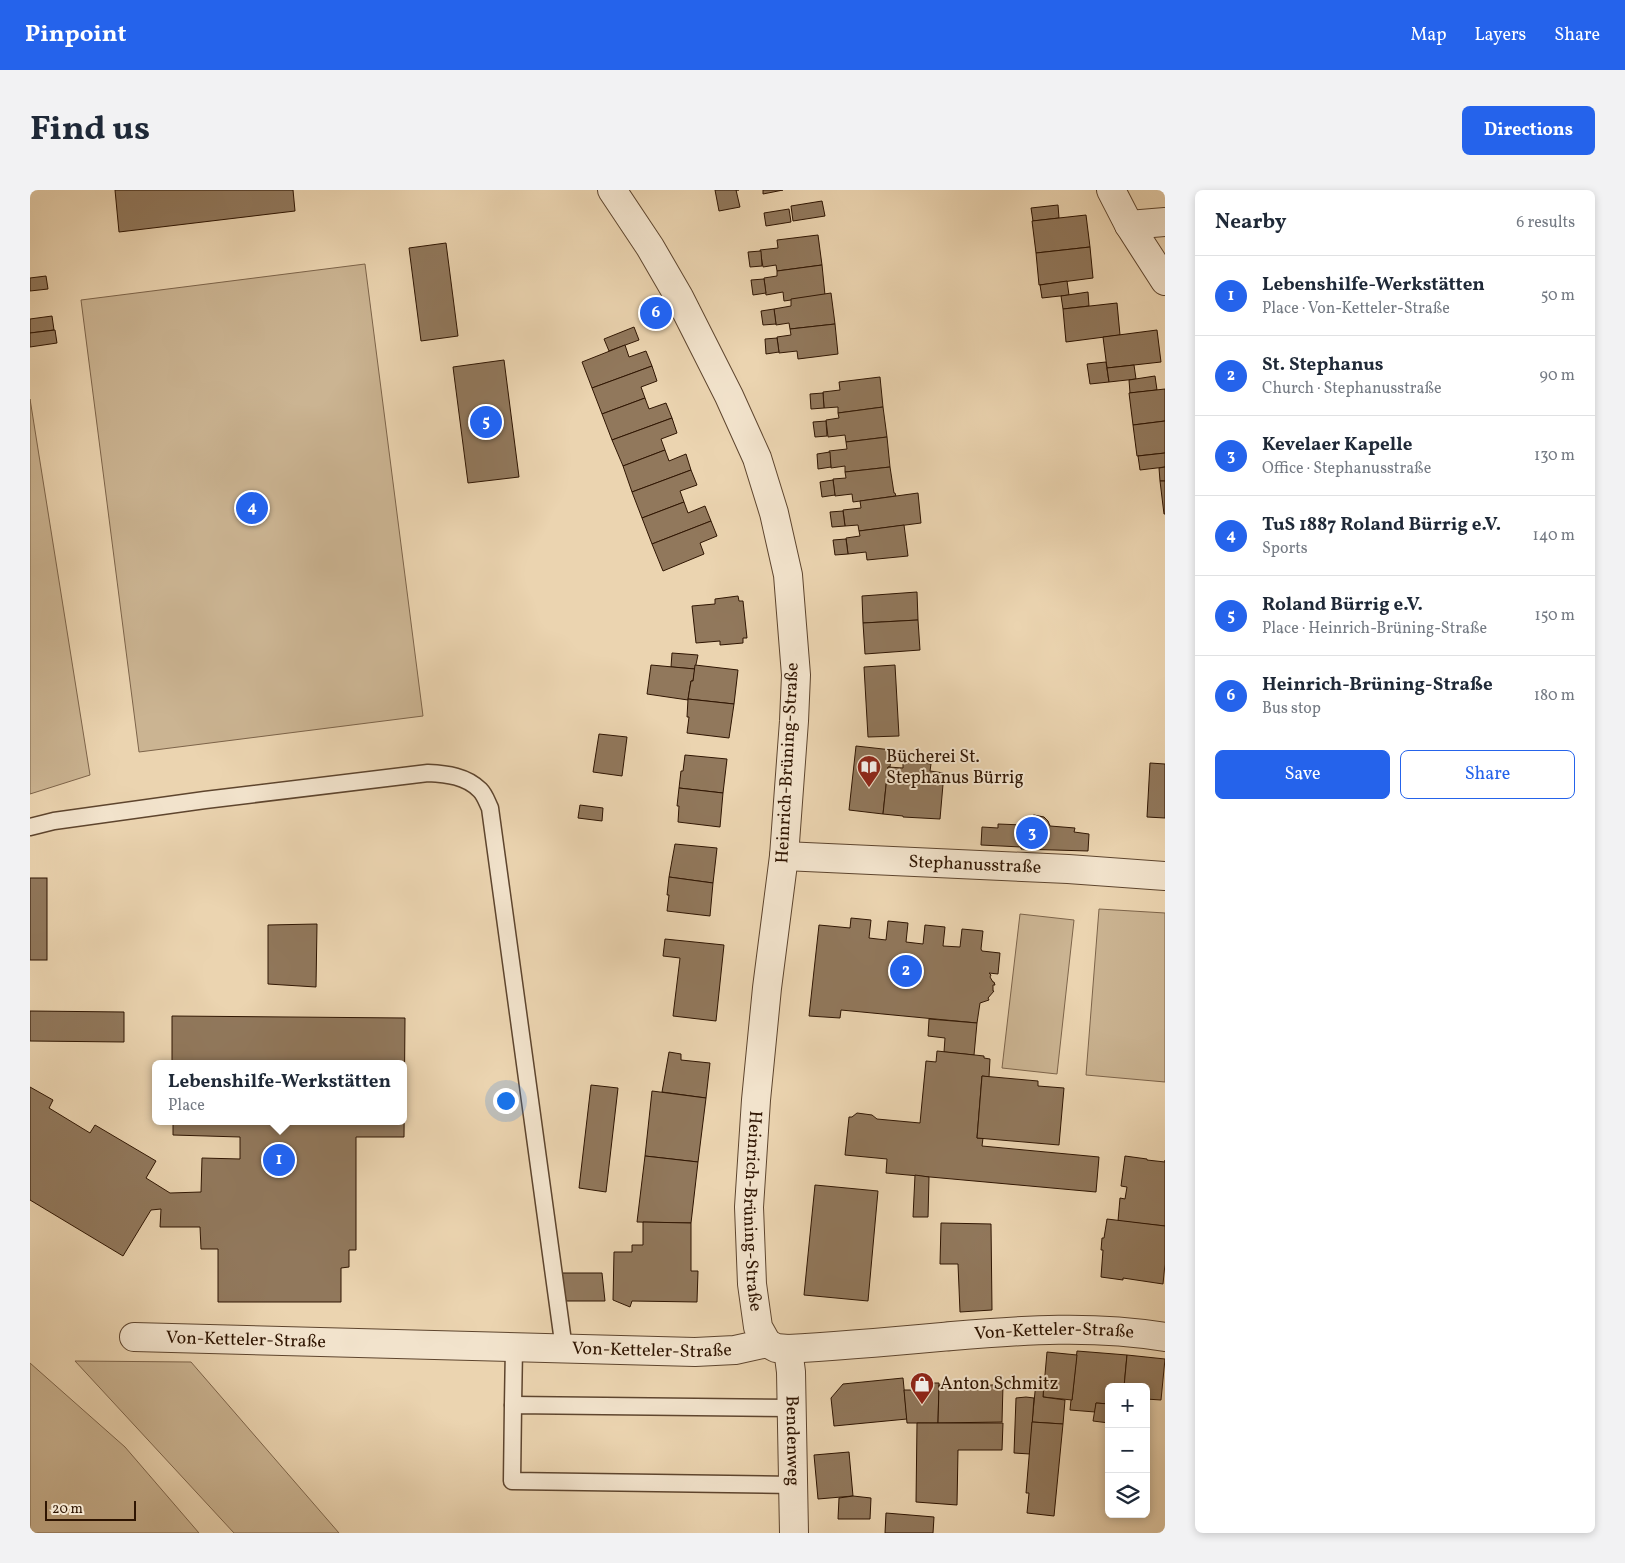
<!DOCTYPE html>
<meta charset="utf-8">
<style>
:root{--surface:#fff;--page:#f2f2f3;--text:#1f2937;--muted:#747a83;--line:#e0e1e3;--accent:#2563eb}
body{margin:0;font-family:Vollkorn,serif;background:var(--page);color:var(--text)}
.controls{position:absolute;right:15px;bottom:15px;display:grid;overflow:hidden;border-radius:8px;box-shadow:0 2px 8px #0003}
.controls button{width:45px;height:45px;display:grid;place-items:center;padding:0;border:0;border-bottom:1px solid var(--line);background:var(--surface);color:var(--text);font:25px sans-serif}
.scale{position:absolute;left:15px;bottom:12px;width:91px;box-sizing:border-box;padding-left:5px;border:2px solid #2f1502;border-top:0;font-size:14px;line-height:18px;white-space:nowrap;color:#2f1502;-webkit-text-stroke:4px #f2e3cc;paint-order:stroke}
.you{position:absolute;left:475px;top:910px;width:18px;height:18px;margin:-12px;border:4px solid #fff;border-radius:50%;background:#1a73e8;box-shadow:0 0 0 8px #1a73e833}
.badge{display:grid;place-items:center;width:32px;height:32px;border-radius:50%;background:var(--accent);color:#fff;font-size:16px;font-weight:700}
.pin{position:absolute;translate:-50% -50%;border:2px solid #fff;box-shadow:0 1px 5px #0006}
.popup{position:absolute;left:122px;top:870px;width:255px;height:65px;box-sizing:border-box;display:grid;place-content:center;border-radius:8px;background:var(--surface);filter:drop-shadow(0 1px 4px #0005);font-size:16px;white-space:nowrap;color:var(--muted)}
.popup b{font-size:19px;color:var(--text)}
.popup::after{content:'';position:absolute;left:50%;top:100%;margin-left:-10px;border:10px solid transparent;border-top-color:var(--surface)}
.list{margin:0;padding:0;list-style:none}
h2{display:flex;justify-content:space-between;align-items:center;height:65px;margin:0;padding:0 20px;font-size:21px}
h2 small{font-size:16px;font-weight:400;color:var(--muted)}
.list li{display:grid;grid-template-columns:32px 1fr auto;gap:15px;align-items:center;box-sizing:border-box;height:80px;padding:0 20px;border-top:1px solid var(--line)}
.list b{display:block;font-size:19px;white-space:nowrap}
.list p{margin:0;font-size:16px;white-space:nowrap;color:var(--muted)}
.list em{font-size:16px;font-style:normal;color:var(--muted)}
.actions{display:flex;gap:10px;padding:15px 20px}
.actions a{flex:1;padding:11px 0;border:1px solid var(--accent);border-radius:8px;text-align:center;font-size:18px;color:var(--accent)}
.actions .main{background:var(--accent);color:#fff}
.icon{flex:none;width:28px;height:28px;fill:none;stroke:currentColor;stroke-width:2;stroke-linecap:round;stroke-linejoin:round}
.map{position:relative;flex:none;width:1135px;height:1343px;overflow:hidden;border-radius:8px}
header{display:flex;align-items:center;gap:30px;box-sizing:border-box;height:70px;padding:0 25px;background:var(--accent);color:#fff}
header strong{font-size:24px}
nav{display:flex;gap:28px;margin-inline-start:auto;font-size:18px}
.intro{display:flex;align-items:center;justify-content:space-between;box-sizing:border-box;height:120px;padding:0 30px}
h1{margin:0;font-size:35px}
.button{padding:12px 22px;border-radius:8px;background:var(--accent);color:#fff;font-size:18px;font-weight:700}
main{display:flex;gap:30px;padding:0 30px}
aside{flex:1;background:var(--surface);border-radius:8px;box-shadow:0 2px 8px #0003}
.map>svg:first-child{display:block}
.green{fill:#cbb492;stroke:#7d644a}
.building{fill:#91785c;stroke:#2f1502}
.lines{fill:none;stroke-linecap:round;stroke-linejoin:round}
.service-casing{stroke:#5e452e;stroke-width:19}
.minor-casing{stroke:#5e452e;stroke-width:30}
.tertiary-casing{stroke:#5e452e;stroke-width:30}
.service{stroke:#f2e3cc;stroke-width:16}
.minor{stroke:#f2e3cc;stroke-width:28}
.tertiary{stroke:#f2e3cc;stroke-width:28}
.labels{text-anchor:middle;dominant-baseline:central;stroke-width:4;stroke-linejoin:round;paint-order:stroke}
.poi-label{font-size:18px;fill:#2f1502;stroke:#f2e3cc;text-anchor:start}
.street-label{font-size:18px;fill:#2f1502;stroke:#f2e3cc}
</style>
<header>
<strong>Pinpoint</strong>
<nav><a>Map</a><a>Layers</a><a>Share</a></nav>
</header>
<div class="intro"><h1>Find us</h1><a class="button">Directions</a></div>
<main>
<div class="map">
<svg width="1135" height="1343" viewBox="0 0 1135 1343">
<rect width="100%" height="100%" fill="#ebd4b0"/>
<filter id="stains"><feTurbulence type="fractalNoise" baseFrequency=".004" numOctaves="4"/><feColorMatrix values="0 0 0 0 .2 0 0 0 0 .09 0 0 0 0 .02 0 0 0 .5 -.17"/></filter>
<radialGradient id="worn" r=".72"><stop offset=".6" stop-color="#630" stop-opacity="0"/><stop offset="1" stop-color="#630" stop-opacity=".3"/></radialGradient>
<g class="green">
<path d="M335 74 393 526 109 562 51 110Z"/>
<path d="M0 209 60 585 0 604Z"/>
<path d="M1069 719 1135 723V892L1056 885Z"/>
<path d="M990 724 1044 730 1027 884 972 878Z"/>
<path d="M45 1171 161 1172 309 1343H204Z"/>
<path d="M0 1173 95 1257 169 1343H0Z"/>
</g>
<g class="building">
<path d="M85 0H263L265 21 89 42Z"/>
<path d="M685 0H709H706L710 17 689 21Z"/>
<path d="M733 0H753L733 4Z"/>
<path d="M792 11 795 26 763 31 761 16Z"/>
<path d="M1028 15 1029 28 1003 31 1001 18Z"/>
<path d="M759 19 761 32 736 36 734 23Z"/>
<path d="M1056 25 1060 57 1006 63 1002 31Z"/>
<path d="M788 45 792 75 747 81 746 75 733 77 730 60 748 58 747 50Z"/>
<path d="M416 53 428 146 391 151 379 58Z"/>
<path d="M1060 57 1063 88 1009 95 1006 63Z"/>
<path d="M731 61 732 76 720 77 718 62Z"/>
<path d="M792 75 795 105 754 111 753 102 736 105 734 88 747 86V81Z"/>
<path d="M16 86 18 99 0 101V88Z"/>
<path d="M734 89 736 103 723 105 721 90Z"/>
<path d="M1037 91 1039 105 1012 108 1010 95Z"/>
<path d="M1058 102 1059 116 1033 119 1031 106Z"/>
<path d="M801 103 805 134 760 139 759 133 746 135 744 119 761 116V109Z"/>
<path d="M1087 113 1090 145 1036 152 1033 119Z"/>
<path d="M744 119 746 134 733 135 731 121Z"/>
<path d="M22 126 24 140 0 143V129Z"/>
<path d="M805 134 808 164 768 169 767 161 749 163 747 147 761 145 760 139Z"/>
<path d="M604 137 609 150 579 161 574 149Z"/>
<path d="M25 140 27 153 0 157V143Z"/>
<path d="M1127 140 1131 172 1077 178 1073 147Z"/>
<path d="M747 148 749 162 736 164 735 149Z"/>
<path d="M595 155 599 167 616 161 622 176 562 198 552 172Z"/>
<path d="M474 170 489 287 438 293 423 177Z"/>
<path d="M1076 172 1079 192 1060 194 1057 174Z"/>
<path d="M1104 175 1106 189 1079 192 1077 178Z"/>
<path d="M622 176 627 191 611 197 615 208 572 224 562 198Z"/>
<path d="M1125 186 1127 200 1100 203 1099 190Z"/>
<path d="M850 187 853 217 808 223V217L794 218 793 202 810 200 809 192Z"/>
<path d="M1135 199V231L1103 235 1099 203Z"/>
<path d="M793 203 794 218 781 219 780 204Z"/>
<path d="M615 208 619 219 636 213 642 228 582 250 572 224Z"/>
<path d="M853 217 857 247 816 252 815 245 798 247 796 230 809 228 808 223Z"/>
<path d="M642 228 647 243 631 249 635 260 593 276 582 250Z"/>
<path d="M796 231 797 246 785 247 783 232Z"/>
<path d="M1135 231V263L1107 266 1103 235Z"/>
<path d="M857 247 860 277 815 282V276L801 278 799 261 817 259 816 252Z"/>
<path d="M635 260 639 271 656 264 661 280 602 302 593 276Z"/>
<path d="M800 262 801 277 788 279 787 264Z"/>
<path d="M1135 263V277L1110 280 1108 266Z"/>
<path d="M860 277 864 303H865L866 306 823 312 822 304 805 306 803 289 816 288 815 282Z"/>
<path d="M1135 277V291H1130L1129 278Z"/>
<path d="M661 280 667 295 650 301 654 312 612 328 602 302Z"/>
<path d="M803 290 805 305 792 307 790 292Z"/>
<path d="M1130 291H1135V324H1134Z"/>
<path d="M888 303 891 333 829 341 828 335 815 336 813 320 831 318 830 311Z"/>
<path d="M654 312 658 323 675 316 681 331 622 354 612 328Z"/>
<path d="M813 321 815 336 802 337 800 322Z"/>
<path d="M681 331 687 346 670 353 674 364 633 381 622 354Z"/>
<path d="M874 335 878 366 837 370 836 362 818 364 816 348 830 346 829 341Z"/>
<path d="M816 349 818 364 805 365 803 350Z"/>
<path d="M887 402 888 430 833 433 832 406Z"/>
<path d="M708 406 709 411H713L717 448H713V453L690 455V451L666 453 662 416 685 414V409Z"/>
<path d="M888 430 890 460 835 464 833 433Z"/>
<path d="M642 463 668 465 665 479 641 477Z"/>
<path d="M621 475 665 479 663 491H661L658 510 617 504Z"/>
<path d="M665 475 708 480 704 514 658 509 661 491H663Z"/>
<path d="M865 475 869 546 838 547 834 477Z"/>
<path d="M658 509 704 514 699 548 657 543 659 527H657Z"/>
<path d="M569 544 597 547 592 586 563 582Z"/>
<path d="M826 556 862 560 860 577H858L853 624 819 620Z"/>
<path d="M655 565 697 569 693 603 649 598 651 581H653Z"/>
<path d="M873 571 901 574 900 581 914 583 910 629 873 627V626L853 624 858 577 873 578Z"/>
<path d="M1120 573 1135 574V628L1117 627Z"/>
<path d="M649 598 693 603 690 637 648 632 649 616H647Z"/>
<path d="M550 615 573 618 572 631 548 628Z"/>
<path d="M1004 625 1014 627 1018 631 1020 636 1045 638 1044 642 1059 644 1058 661 991 659V657L951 655 952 637 968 638V634L993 635 999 627Z"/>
<path d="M645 654 687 658 683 693 639 687Z"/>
<path d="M639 687 683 693 680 726 637 721 639 705H637Z"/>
<rect x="0" y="688" width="17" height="82"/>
<path d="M821 728 841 730 839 748 856 750 858 731 878 733 876 752 893 754 895 735 915 737 913 756 930 757 932 739 953 741 951 759 952 761 970 763 968 784 959 783 961 785 960 787 963 792H964L965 795H963V801H964L958 808 959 810 950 813 947 833 811 820 810 828 779 826 789 735 820 738Z"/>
<path d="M287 734 286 797 238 794V735Z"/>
<path d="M635 749 694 755 686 831 643 826 650 768 633 766Z"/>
<path d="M0 821 94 822V852L0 851Z"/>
<path d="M142 826 375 828 374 947H326V1060H319V1077L311 1078V1112H188V1059H171L170 1037H130L131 1019 121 1020 93 1066 0 1010V897L23 910 19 918 60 943 65 935 126 971 116 988 140 1003 171 1002 172 968 210 969V947L143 945V931H373V874H142Z"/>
<path d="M899 829 947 833 944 865 914 862 915 848 898 846Z"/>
<path d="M907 861 954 866V868L960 869 959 887 952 886 947 948H953L952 956 1069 967 1066 1002 856 983 857 969 815 965 819 927H822L827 923 842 925 847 929 890 933 896 871 906 872Z"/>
<path d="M639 862 651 864V870L680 873 676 908 632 902Z"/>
<path d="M952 886 1008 891V896L1034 898 1029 955 947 948Z"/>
<path d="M561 895 588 898 576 1002 549 998Z"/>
<path d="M622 901 676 908 668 972 615 966Z"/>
<path d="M615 966 668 972 661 1033 607 1032Z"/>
<path d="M1095 966 1117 969V970L1135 972V970V1036L1088 1031 1090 1008 1095 1009 1097 997 1091 996Z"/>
<path d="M885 985 899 987 898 1027H883Z"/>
<path d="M785 995 848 1001 838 1111 774 1105Z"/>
<path d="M1077 1029 1135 1036V1074L1133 1094 1093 1088V1090L1071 1087 1073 1060H1071L1072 1048H1074Z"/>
<path d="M613 1032 661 1033V1081H668L667 1112 602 1111 600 1117 583 1110 584 1062H602V1055H613Z"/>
<path d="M911 1033 961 1034 962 1120 930 1122 928 1074H910Z"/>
<path d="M532 1083H572L575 1111H536Z"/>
<path d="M1047 1161 1097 1165 1094 1197H1079V1214L1066 1213 1065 1222 1040 1220 1041 1210H1042Z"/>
<path d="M1017 1162 1047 1165 1042 1210 1013 1207Z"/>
<path d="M1097 1165 1135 1169 1131 1210 1116 1209V1197H1094Z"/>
<path d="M873 1188 877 1229 804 1236 801 1208 813 1194Z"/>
<path d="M1006 1192 1014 1193 1013 1207 1035 1210 1033 1234 1002 1232Z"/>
<path d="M894 1193H909L908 1233H877L874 1200H893Z"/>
<path d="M909 1195H973L972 1232 908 1233Z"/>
<path d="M996 1207 1004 1208 1000 1264 984 1263 986 1208Z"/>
<path d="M1066 1213 1079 1214V1233L1063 1231Z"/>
<path d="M1002 1232 1033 1234 1024 1326 997 1323 999 1303H996Z"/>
<path d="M887 1233H973L972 1260H928L927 1315 886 1312Z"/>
<path d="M819 1262 823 1306 788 1309 784 1265Z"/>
<path d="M823 1306 841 1308 840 1329H808L809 1308Z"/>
<path d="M856 1323 904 1327 903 1343H855Z"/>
</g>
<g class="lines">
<g class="service-casing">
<g id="service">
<path d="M0 637 24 631 175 610 398 583C417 584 436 586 450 600 455 605 457 612 460 618L534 1159"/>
<path d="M483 1215 484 1157"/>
<path d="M762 1218 483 1215 482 1291 763 1295"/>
</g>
</g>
<g class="minor-casing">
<g id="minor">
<path d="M1081 0 1099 35 1135 91"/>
<path d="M1099 35 1135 32"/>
<path id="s1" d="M104 1147 665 1162 705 1160 737 1153"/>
<path id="s2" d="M758 1159 761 1182 764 1343"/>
</g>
</g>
<g class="tertiary-casing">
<g id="tertiary">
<path id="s3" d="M582 0 620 57 649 107 699 206 727 268 744 323 758 385 766 485 764 531 754 666 737 798 726 910 719 1017 722 1094 728 1137 737 1153 746 1158 758 1159C813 1156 867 1151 922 1146 993 1140 1064 1135 1135 1147"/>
<path id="s4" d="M754 666 1038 679 1135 686"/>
</g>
</g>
<use href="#service" class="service"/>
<use href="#minor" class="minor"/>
<use href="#tertiary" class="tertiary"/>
</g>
<defs>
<g id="library-pin" transform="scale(1.25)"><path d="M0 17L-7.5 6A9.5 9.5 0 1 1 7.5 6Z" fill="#8f2418" stroke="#f2e3cc"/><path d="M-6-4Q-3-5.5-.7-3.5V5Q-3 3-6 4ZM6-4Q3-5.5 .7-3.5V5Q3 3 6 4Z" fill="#fff"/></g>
<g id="shop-pin" transform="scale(1.25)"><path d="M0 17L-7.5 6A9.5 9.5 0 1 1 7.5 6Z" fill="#8f2418" stroke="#f2e3cc"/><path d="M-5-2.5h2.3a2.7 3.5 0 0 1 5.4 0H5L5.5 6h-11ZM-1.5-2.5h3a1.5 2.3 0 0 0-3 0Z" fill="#fff"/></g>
</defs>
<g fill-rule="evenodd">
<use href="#library-pin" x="839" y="577"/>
<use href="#shop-pin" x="892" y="1194"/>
</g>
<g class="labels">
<g class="poi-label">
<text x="856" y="567">Bücherei St.<tspan x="856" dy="21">Stephanus Bürrig</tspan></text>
<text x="910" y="1194">Anton Schmitz</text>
</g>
<g class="street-label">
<text transform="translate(758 573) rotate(-87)">Heinrich-Brüning-Straße</text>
<text stroke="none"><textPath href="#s4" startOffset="191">Stephanusstraße</textPath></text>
<text stroke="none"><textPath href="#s3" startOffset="1065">Heinrich-Brüning-Straße</textPath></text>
<text stroke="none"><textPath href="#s3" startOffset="1489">Von-Ketteler-Straße</textPath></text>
<text stroke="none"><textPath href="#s1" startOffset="112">Von-Ketteler-Straße</textPath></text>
<text stroke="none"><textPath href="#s1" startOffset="518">Von-Ketteler-Straße</textPath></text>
<text stroke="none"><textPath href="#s2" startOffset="92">Bendenweg</textPath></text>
</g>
</g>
<rect width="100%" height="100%" filter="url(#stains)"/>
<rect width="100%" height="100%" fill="url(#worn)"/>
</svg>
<div class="controls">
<button>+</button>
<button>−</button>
<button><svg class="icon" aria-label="layers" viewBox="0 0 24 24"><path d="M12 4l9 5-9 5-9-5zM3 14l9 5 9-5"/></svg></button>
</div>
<div class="scale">20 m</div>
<div class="you"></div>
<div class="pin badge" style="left:249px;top:970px">1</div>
<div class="popup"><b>Lebenshilfe-Werkstätten</b>Place</div>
<div class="pin badge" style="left:876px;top:781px">2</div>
<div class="pin badge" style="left:1002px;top:643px">3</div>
<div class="pin badge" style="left:222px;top:318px">4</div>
<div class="pin badge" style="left:456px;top:232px">5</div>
<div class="pin badge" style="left:626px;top:123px">6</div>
</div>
<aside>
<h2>Nearby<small>6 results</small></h2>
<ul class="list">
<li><span class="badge">1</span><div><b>Lebenshilfe-Werkstätten</b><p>Place · Von-Ketteler-Straße</p></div><em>50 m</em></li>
<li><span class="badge">2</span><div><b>St. Stephanus</b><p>Church · Stephanusstraße</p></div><em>90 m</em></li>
<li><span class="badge">3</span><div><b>Kevelaer Kapelle</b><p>Office · Stephanusstraße</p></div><em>130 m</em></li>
<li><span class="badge">4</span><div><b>TuS 1887 Roland Bürrig e.V.</b><p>Sports</p></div><em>140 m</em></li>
<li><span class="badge">5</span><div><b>Roland Bürrig e.V.</b><p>Place · Heinrich-Brüning-Straße</p></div><em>150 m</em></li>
<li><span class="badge">6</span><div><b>Heinrich-Brüning-Straße</b><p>Bus stop</p></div><em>180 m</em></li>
</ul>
<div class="actions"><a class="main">Save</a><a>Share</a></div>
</aside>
</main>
